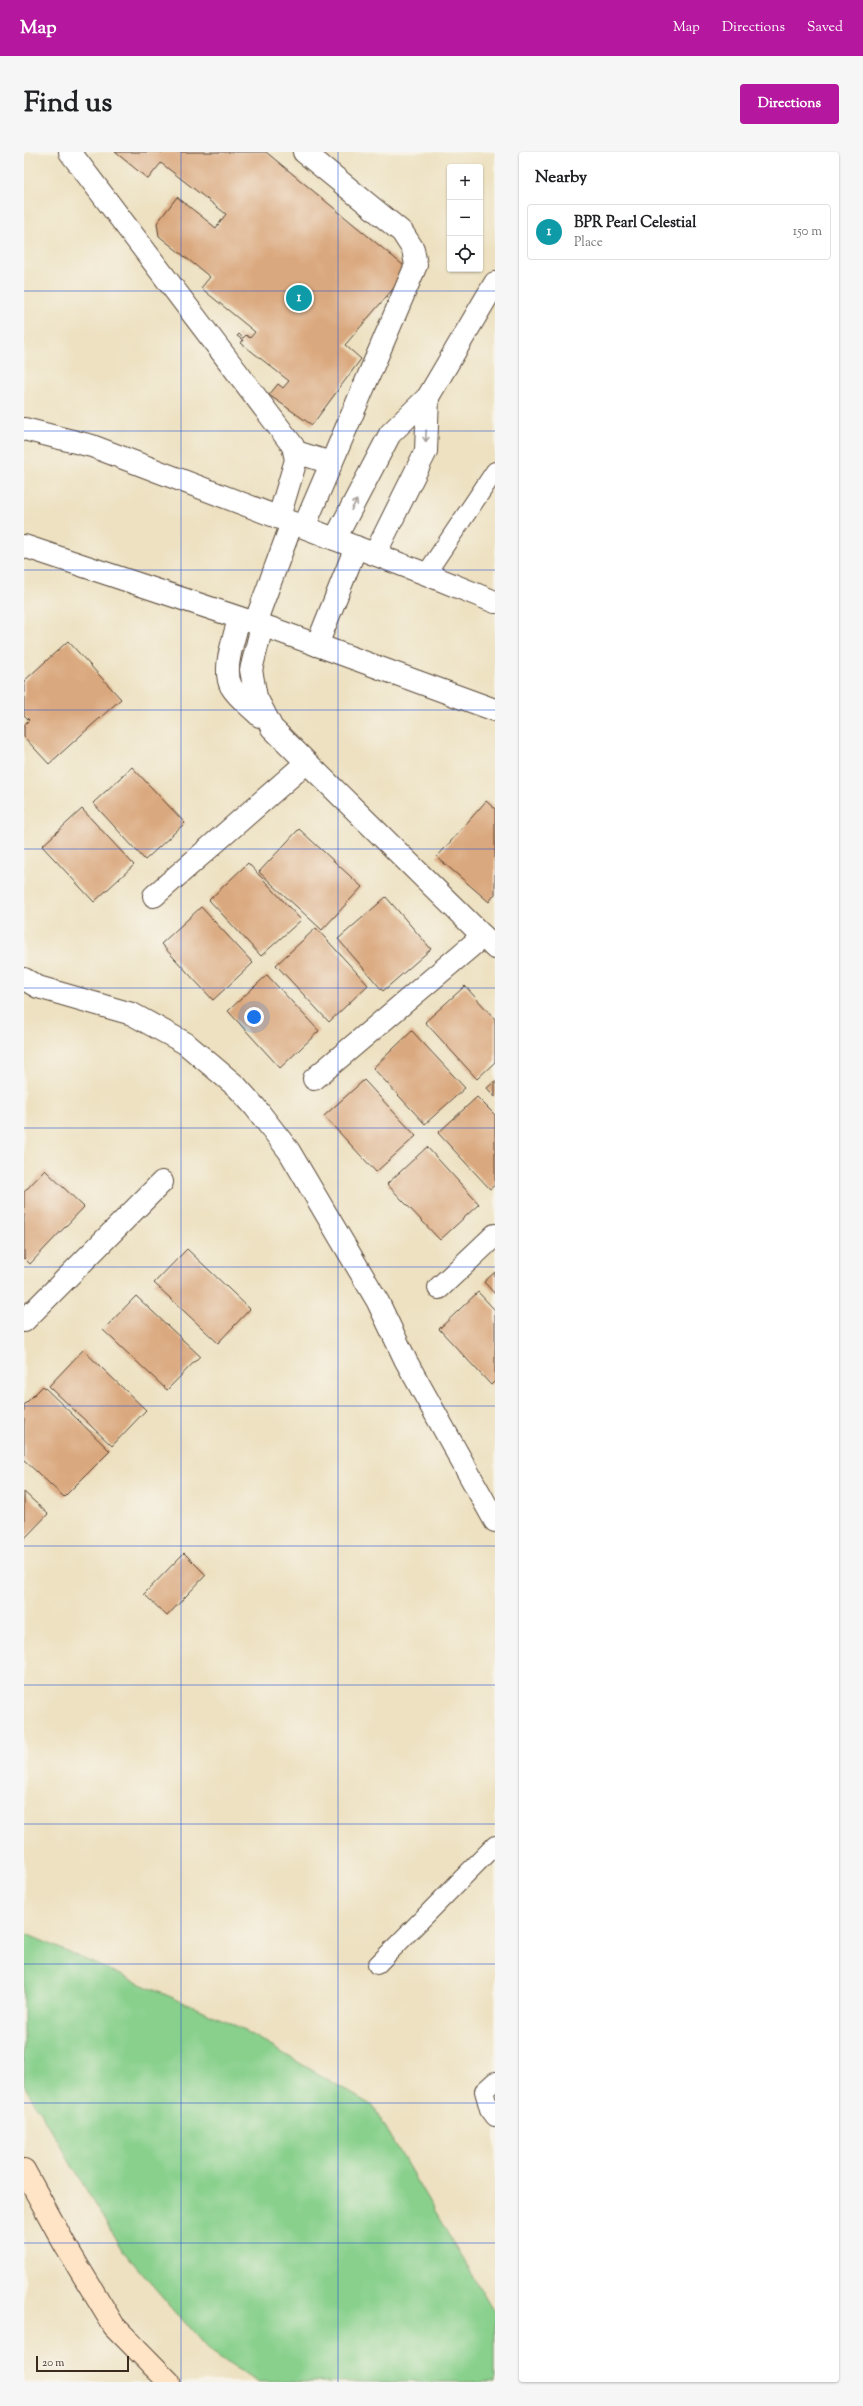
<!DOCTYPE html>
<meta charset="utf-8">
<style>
:root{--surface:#fff;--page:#f6f6f6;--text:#202124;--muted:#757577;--line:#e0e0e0;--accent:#b5179e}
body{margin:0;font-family:"Sorts Mill Goudy",serif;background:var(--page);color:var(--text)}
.controls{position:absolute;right:12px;top:12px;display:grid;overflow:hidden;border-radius:4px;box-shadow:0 1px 3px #0004}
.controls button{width:36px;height:36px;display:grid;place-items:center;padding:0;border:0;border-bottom:1px solid var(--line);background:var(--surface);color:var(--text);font:20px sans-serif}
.scale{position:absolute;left:12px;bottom:10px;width:93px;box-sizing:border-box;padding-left:4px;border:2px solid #3b2a1e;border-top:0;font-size:11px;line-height:14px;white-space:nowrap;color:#3b2a1e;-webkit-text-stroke:3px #f7f3e8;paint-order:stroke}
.you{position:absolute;left:230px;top:865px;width:14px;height:14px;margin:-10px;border:3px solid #fff;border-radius:50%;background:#1a73e8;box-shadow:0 0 0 6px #1a73e833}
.badge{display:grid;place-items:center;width:26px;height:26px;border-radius:50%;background:var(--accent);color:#fff;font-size:13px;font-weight:700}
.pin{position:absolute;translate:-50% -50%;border:2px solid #fff;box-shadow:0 1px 4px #0006}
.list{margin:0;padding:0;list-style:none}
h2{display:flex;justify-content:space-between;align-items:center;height:52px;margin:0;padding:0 16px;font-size:17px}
h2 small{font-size:13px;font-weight:400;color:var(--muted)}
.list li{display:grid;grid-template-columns:26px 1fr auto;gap:12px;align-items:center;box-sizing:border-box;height:56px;margin:0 8px 8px;padding:0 8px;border:1px solid var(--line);border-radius:4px}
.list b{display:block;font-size:15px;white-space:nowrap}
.list p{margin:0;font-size:13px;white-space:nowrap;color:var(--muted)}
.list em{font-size:13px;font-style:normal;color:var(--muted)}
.icon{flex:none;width:22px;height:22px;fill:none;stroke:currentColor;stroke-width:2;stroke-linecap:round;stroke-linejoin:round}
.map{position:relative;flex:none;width:471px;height:2230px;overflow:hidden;border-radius:4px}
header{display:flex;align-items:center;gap:24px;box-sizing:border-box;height:56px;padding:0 20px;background:var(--accent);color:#fff}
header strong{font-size:19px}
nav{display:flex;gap:22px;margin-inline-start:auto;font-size:14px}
.intro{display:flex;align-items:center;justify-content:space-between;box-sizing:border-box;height:96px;padding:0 24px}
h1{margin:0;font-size:28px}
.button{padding:10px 18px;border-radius:4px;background:var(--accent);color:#fff;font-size:14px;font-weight:700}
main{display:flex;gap:24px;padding:0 24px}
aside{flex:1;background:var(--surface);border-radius:4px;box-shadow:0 1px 3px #0004}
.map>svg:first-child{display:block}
.green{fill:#88d08c;stroke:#627d55}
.building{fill:#daa87e}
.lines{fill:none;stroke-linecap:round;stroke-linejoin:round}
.lane-casing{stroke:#564536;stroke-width:20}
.street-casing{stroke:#564536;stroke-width:24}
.secondary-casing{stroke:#564536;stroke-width:24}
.lane{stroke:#fff;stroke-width:18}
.street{stroke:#fff;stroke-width:22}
.secondary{stroke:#ffe4c6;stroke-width:22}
.oneway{stroke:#a79f9a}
.grid{fill:none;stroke:#1d4ed8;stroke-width:1;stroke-opacity:0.55}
</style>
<header>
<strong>Map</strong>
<nav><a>Map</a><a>Directions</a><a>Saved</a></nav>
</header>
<div class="intro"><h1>Find us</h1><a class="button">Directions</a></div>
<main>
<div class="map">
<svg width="471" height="2230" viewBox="0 0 471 2230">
<rect width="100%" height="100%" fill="#f7f3e8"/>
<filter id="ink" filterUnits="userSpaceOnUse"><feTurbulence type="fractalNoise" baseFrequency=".025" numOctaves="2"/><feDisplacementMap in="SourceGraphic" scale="8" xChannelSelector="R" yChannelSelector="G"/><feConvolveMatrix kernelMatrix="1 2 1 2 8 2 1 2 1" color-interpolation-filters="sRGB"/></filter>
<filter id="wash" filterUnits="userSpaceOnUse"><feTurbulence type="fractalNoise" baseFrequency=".012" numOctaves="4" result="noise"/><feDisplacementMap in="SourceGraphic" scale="16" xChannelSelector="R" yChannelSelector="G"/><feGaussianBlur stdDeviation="0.9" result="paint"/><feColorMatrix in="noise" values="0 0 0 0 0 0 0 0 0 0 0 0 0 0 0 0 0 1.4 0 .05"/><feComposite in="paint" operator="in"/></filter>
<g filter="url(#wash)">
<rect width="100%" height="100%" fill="#ede1c1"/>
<path class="green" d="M0 1781 209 1872 349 1954 471 2162V2230H236L187 2201 98 2098 0 1933Z"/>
<g id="blocks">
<g class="building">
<path d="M91 0H242L385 118 321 193 337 207 288 273 245 243 254 232 259 236 265 229 217 191 219 188 213 184 215 182 219 186 222 183 226 186 231 180 177 136 186 125 135 84 133 71 153 45 192 76 202 62 137 11 124 27Z"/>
<path d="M44 489 97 547 25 612 0 585V573L5 568 0 563V529Z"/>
<path d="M108 615 161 671 121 708 69 651Z"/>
<path d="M462 649 471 657V742L465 750 413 705Z"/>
<path d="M58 657 110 713 70 750 18 694Z"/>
<path d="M275 677 338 735 298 778 235 720Z"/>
<path d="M224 711 277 768 237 804 185 748Z"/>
<path d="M362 745 407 797 359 839 314 787Z"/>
<path d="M177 755 229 811 189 848 137 792Z"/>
<path d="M292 776 344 833 305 870 252 813Z"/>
<path d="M243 823 295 879 256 916 204 859Z"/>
<path d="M441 834 471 867V910L453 927 401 870Z"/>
<path d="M388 879 441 936 401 972 349 916Z"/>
<path d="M340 928 392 984 352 1020 300 964Z"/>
<path d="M471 929V945L463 936Z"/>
<path d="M453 945 471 963V1033L466 1037 414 981Z"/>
<path d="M403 995 455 1052 416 1088 363 1032Z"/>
<path d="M21 1018 60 1055 6 1112 0 1106V1040Z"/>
<path d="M163 1097 226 1157 194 1191 130 1131Z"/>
<path d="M471 1120V1142L460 1130Z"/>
<path d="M454 1140 471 1158V1229L467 1233 415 1177Z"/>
<path d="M112 1144 176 1204 143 1238 79 1178Z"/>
<path d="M59 1198 122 1258 88 1294 25 1234Z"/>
<path d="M19 1234 86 1299 40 1345 0 1308V1253Z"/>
<path d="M0 1340 24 1362 0 1387Z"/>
<path d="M160 1401 182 1423 143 1464 120 1442Z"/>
</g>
</g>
</g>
<g filter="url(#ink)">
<use href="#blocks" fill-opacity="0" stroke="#564536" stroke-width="1"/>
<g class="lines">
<g class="lane-casing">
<g id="lane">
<path d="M402 422 471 319"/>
<path d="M353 1813 471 1693"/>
<path d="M471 1929 460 1939 465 1957 471 1965"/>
</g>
</g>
<g class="street-casing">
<g id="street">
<path d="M46 0 269 294 272 308 255 365"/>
<path d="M0 277 68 294 402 422 471 450"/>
<path d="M272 300 307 311"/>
<path d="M280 375 392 113 389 97 378 80 280 0"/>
<path d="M311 387 366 282 404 245 471 131"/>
<path d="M0 394 252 478 471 558"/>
<path d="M351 402 402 299 404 245"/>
<path d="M215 466C211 485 198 516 207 534 213 545 227 555 236 564"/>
<path d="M231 471 268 371"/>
<path d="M238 474 227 518 232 545 248 576 471 796"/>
<path d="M293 493 332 395"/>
<path d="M130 744 282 611"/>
<path d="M0 827 14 835 108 862 161 891 213 935 231 955 265 999 354 1150 382 1209 471 1369"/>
<path d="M290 927 459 784"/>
<path d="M415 1136 471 1083"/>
<path d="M0 1169 138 1030"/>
</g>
</g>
<g class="secondary-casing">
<path id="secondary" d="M0 2018 41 2093 90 2174 145 2230"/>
</g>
<use href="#lane" class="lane"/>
<use href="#street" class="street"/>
<use href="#secondary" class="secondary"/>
</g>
<defs><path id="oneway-shaft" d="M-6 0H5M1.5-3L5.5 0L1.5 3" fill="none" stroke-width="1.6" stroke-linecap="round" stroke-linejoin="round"/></defs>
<g class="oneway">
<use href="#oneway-shaft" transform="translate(402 284) rotate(92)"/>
<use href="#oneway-shaft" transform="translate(330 353) rotate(-61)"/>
</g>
</g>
<path class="grid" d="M157 0V2230M314 0V2230M0 139H471M0 279H471M0 418H471M0 558H471M0 697H471M0 836H471M0 976H471M0 1115H471M0 1254H471M0 1394H471M0 1533H471M0 1672H471M0 1812H471M0 1951H471M0 2091H471"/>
</svg>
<div class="controls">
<button>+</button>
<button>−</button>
<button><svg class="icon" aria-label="locate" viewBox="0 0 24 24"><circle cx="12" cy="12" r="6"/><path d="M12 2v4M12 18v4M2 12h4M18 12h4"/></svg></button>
</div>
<div class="scale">20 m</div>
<div class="you"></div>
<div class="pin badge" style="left:275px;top:146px;background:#0f9aa8">1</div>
</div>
<aside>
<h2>Nearby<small></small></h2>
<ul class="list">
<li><span class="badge" style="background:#0f9aa8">1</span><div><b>BPR Pearl Celestial</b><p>Place</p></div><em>150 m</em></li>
</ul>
</aside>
</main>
